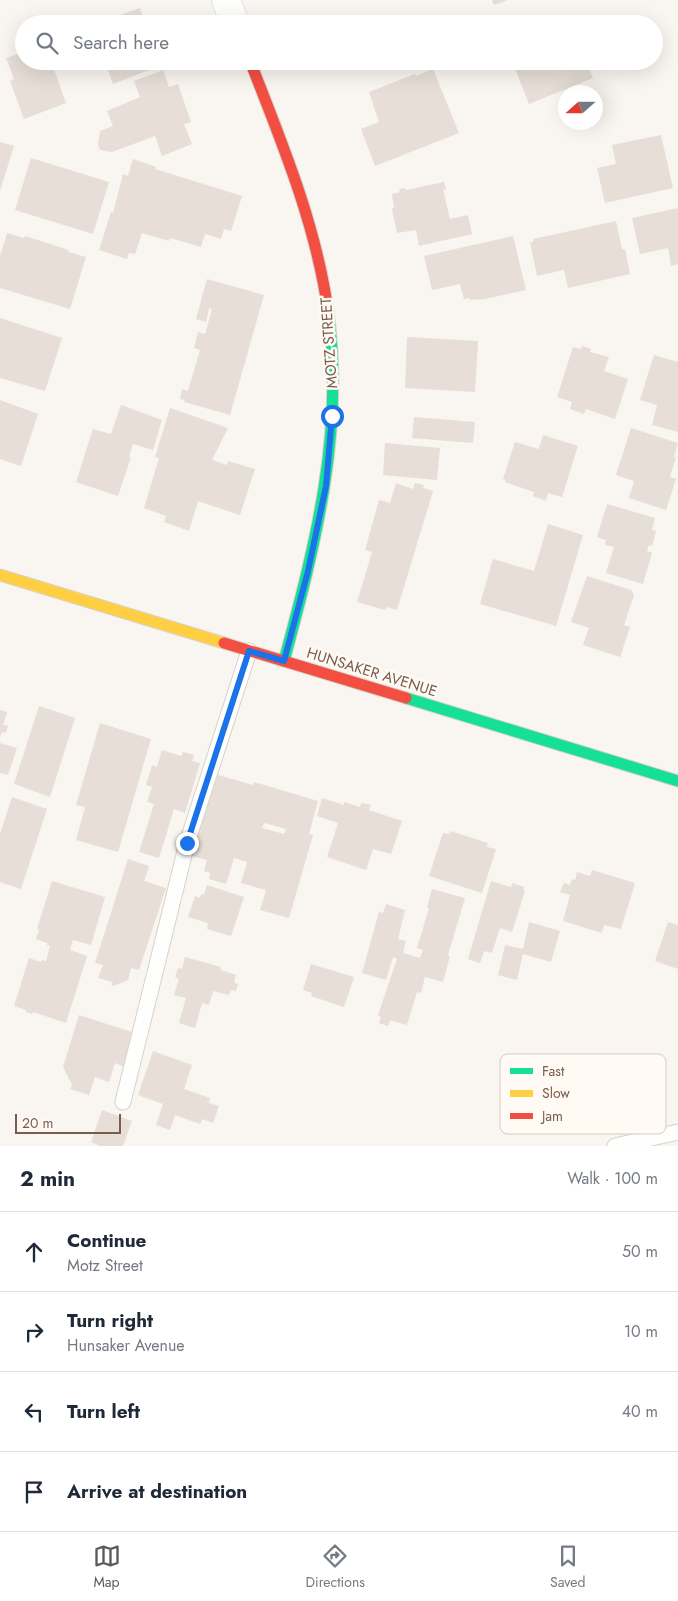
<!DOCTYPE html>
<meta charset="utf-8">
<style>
:root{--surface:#fff;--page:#f2f2f3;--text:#1f2937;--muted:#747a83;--line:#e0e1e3;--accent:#5c585b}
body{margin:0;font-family:Jost,sans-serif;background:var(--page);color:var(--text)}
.compass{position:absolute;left:558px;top:85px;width:45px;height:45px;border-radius:50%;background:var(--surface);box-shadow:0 5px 20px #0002;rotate:249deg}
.scale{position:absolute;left:15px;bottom:12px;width:106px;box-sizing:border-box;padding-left:5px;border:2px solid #7a5c4d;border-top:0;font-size:14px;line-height:18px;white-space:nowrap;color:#7a5c4d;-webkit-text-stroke:4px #fffaf3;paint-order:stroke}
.stop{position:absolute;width:15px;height:15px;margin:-11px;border:4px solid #1a73e8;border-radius:50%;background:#fff}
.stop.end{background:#1a73e8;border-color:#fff;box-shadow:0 1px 5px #0008}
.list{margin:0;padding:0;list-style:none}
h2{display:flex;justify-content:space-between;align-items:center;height:65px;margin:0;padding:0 20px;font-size:21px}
h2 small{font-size:16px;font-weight:400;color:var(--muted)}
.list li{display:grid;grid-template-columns:32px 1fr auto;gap:15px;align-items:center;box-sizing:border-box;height:80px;padding:0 20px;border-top:1px solid var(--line)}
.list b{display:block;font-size:19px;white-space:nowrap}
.list p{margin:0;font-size:16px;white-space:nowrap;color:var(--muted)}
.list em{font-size:16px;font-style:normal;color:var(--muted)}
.icon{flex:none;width:28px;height:28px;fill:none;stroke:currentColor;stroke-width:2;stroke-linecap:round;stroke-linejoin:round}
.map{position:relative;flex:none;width:678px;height:1146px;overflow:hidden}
.search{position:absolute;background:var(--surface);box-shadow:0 5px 20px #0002;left:15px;right:15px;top:15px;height:55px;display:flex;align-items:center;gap:12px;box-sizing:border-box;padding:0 18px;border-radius:28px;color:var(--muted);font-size:19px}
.sheet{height:385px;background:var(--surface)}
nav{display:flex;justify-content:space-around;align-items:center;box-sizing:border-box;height:70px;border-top:1px solid var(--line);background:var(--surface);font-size:14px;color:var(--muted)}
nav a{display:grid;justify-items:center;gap:2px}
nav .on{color:var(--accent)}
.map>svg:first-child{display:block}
.building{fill:#e6ded7;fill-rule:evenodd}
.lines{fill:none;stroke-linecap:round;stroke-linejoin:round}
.lane-casing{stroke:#d7d1cb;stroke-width:17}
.street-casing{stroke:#d7d1cb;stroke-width:29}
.fast-casing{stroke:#d9d2cb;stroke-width:13}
.slow-casing{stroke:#d9d2cb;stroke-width:13}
.jam-casing{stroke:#d9d2cb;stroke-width:13}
.lane{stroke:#fefefd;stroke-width:15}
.street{stroke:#fefefd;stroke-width:28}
.fast{stroke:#16e098;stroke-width:11}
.slow{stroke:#ffcf43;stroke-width:11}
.jam{stroke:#f24e42;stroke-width:11}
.route{stroke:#1a73e8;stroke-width:6}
.labels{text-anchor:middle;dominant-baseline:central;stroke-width:5;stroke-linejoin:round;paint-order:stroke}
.street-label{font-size:15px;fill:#7a5c4d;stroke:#fffaf3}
.key{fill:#fffaf3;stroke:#d7cbc1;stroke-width:1}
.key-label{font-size:14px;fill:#7a5c4d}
</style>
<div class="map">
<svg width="678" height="1146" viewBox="0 0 678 1146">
<rect width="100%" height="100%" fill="#f9f5f0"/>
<g class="building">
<path d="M492 0H508L494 5Z"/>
<path d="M140 8 145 24H99L117 17V16Z"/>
<path d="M24 52V61H42L44 67 52 64 66 103 24 119 10 81 14 79 6 58Z"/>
<path d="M100 61H154L157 67 113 84 107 67 103 68Z"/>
<path d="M512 61H586L593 78 529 104Z"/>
<path d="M433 69 459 133 375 166 361 129 379 122 369 92 415 74 416 76Z"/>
<path d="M163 70 169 87 178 84 191 122 184 124 192 144 162 156 155 136 112 152 100 150 98 144 100 131 113 126 107 111 140 97 134 81Z"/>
<path d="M661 135 673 188 605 203 597 168 616 164 612 145Z"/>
<path d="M0 142 14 146 0 191Z"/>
<path d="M31 158 109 182 93 234 15 210Z"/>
<path d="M133 159 156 167 155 169 242 196 231 231 224 229 221 239 205 234 201 247 170 238 169 241 142 233 135 254 129 253 127 259 99 250 111 212 113 213 123 174 128 176Z"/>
<path d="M444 182 446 189 443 190 450 219 468 215 472 234 419 246 416 230 397 233 392 209 394 208 392 194 400 192 399 189 405 188 406 190Z"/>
<path d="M678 208V264L671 266 668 248 640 254 632 218Z"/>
<path d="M616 221 622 249H625L630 274 568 288 564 270 537 276 530 242H533V239Z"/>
<path d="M7 233 24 238 25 236 69 250 68 252 86 257 70 309 0 288V256Z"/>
<path d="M513 236 526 290 485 299 470 300V298L464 299 460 284 432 290 424 256Z"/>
<path d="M207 279 264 295 230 415 184 402 185 400 180 399 182 389 188 391 200 350 194 348 198 332 205 334 212 309 209 308 206 322 196 319Z"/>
<path d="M0 318 62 338 45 391 0 378Z"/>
<path d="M407 337 478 341 475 392 405 388Z"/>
<path d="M582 346 591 349 590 352 609 357 604 371 628 379 615 419 586 409 584 414 570 409 572 402 557 397 573 347 581 349Z"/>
<path d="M654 355 678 362V432L652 425 657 405 640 400Z"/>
<path d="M0 400 38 414 21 466 0 459Z"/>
<path d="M121 405 162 420 153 450 133 444 129 457H131L118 496 76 482 93 429 111 434Z"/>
<path d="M170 408 228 428 212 460 227 465 228 461 255 469 240 515 198 501 189 531 164 522 166 516 144 508 159 458 155 457Z"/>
<path d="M414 417 475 422 473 443 412 438Z"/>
<path d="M631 428 678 443 674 457H676L670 477 676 479 666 510 629 498 634 481 616 475Z"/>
<path d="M543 435 578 446 562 497 548 493 546 501 533 496 534 492 505 482 506 480 503 479 515 442 539 449Z"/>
<path d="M385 443 440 448 437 480 383 475Z"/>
<path d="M396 483 413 489 415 483 424 485 423 488 433 491 397 610 387 607 385 610 357 602 372 552 365 550 379 500 390 503Z"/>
<path d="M607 504 655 518 652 530 656 531 652 546 649 545 647 551 652 553 643 584 606 573 614 547 605 545 606 540 597 537Z"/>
<path d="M548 524 583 535 556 626 480 604 493 559 534 571Z"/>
<path d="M587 576 631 590 634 595 624 625 630 627 620 657 583 645 589 628 571 622Z"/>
<path d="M39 706 75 718 50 797 14 784Z"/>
<path d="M0 710 7 712 3 725 8 726 6 733 2 732 0 737Z"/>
<path d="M100 723 151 739 118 852 76 840 85 807 76 805Z"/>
<path d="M0 743 17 748 8 775 0 773Z"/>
<path d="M162 750 181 756 183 752 194 755 192 761 200 763 185 813 174 809 159 858 139 852 154 804 147 802 152 787 146 785 152 765 157 767Z"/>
<path d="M211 773 253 785 254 782 318 801 309 834 313 835 289 918 260 910 266 890 241 883 247 862 234 858 226 884 209 879 210 873 204 871 207 860 188 855ZM264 823 286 829 284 834 262 828Z"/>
<path d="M12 797 47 809 21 889 0 882V834Z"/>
<path d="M322 798 344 805V802L360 807 361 803 371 805 369 810 402 821 391 854 373 849 366 870 327 857 338 823 317 816Z"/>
<path d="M450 831 488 843 487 847 496 849 482 893 429 876 443 833 449 834Z"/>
<path d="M128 859 149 866 144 881 166 888 139 970 131 968 128 980 114 986 111 985 113 982 98 978 103 965 95 963Z"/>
<path d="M592 870 635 883 621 929 604 925 602 933 563 921 570 895 560 892 564 883 570 885 572 879 575 880 577 872 590 876Z"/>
<path d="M52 881 105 897 91 945 73 940 70 950 87 956 66 1023 33 1012 32 1014 26 1012V1010L14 1006 29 958 41 962 42 960 46 961 50 946 47 945V943L36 939 39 929H37Z"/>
<path d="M491 881 511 887 512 883 524 887 523 891H525L512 932 500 928 492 953 484 951 480 963 468 959Z"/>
<path d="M207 885 244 897 231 936 207 929 208 923 188 917 195 896 200 898 201 894 204 895Z"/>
<path d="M432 889 465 898 448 955 450 956 443 982 425 977 421 993 417 992 407 1025 390 1020 388 1026 379 1023 381 1017 378 1015 397 959 393 957 386 980 362 973 379 912 383 913 386 904 405 910 398 939 406 941 403 953 420 958 423 950 417 948 429 908 427 907Z"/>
<path d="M529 922 560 931 551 962 523 954 517 980 498 975 505 945 523 949Z"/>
<path d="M668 922 678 925V969L655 961Z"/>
<path d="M185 957 221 967V970L236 975 234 982 238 984 236 991 231 990 229 995 213 991 209 1005 202 1003 195 1028 179 1023 186 998 174 995 179 979 175 977 178 968 182 969Z"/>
<path d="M311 964 354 977 344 1007 311 996 312 993 303 990Z"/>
<path d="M79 1015 135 1033 124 1067 115 1063 109 1082 95 1077 89 1095 70 1089 72 1085 63 1067Z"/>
<path d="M153 1051 192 1065 184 1089 210 1098 209 1103 219 1106 213 1123 202 1119 200 1124 175 1115 170 1130 156 1125 163 1104 138 1095Z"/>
<path d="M102 1110 132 1121 123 1146H100L91 1142Z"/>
</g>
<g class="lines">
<g class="lane-casing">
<g id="lane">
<path d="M123 1102 187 843 249 651"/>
<path d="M615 1146 678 1132"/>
</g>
</g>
<g class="street-casing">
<path id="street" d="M226 0 235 24"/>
</g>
<g class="fast-casing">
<g id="fast">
<path d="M284 661C315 546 345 431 328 311"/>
<path d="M406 698 678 781"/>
</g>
</g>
<g class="slow-casing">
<path id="slow" d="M0 575 224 643"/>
</g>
<g class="jam-casing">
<g id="jam">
<path d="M250 61C282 143 316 224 328 311"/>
<path d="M224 643 406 698"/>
</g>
</g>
<use href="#lane" class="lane"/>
<use href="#street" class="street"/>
<use href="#fast" class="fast"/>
<use href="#slow" class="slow"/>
<use href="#jam" class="jam"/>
</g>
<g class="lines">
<path class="route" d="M187 843 249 651 284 661 308 571 326 486 332 416"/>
</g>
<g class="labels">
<g class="street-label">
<text transform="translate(329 343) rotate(-94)">MOTZ STREET</text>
<text transform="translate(372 672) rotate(17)">HUNSAKER AVENUE</text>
</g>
</g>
<rect x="500" y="1054" width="166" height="80" rx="8" class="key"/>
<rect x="510" y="1068" width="23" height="6" fill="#16e098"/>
<rect x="510" y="1090" width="23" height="7" fill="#ffcf43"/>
<rect x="510" y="1113" width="23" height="6" fill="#f24e42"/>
<g class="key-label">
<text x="542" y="1076">Fast</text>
<text x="542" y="1098">Slow</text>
<text x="542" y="1121">Jam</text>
</g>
</svg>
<svg class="compass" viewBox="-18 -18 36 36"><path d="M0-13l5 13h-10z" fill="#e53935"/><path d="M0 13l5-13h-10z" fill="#747a83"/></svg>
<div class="scale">20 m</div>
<div class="stop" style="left:332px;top:416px"></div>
<div class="stop end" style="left:187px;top:843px"></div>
<div class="search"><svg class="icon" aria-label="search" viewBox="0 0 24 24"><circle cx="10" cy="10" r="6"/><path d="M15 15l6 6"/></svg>Search here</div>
</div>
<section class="sheet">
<h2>2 min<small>Walk · 100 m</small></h2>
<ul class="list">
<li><svg class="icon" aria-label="ahead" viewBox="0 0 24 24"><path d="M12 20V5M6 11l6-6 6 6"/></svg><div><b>Continue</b><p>Motz Street</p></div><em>50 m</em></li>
<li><svg class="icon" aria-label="right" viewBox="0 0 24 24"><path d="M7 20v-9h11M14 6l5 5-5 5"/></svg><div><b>Turn right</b><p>Hunsaker Avenue</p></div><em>10 m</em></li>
<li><svg class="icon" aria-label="left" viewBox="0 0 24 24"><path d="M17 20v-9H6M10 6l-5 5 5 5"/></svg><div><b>Turn left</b></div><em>40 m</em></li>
<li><svg class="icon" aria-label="arrive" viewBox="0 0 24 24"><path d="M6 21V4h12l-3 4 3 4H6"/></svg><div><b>Arrive at destination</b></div></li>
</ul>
</section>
<nav>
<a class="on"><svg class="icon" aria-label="map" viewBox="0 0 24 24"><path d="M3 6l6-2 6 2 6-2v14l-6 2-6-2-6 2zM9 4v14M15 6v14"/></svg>Map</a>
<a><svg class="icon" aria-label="directions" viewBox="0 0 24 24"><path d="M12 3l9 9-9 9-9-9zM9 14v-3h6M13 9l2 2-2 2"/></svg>Directions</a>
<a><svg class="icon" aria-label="saved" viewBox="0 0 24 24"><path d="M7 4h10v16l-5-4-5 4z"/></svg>Saved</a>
</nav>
